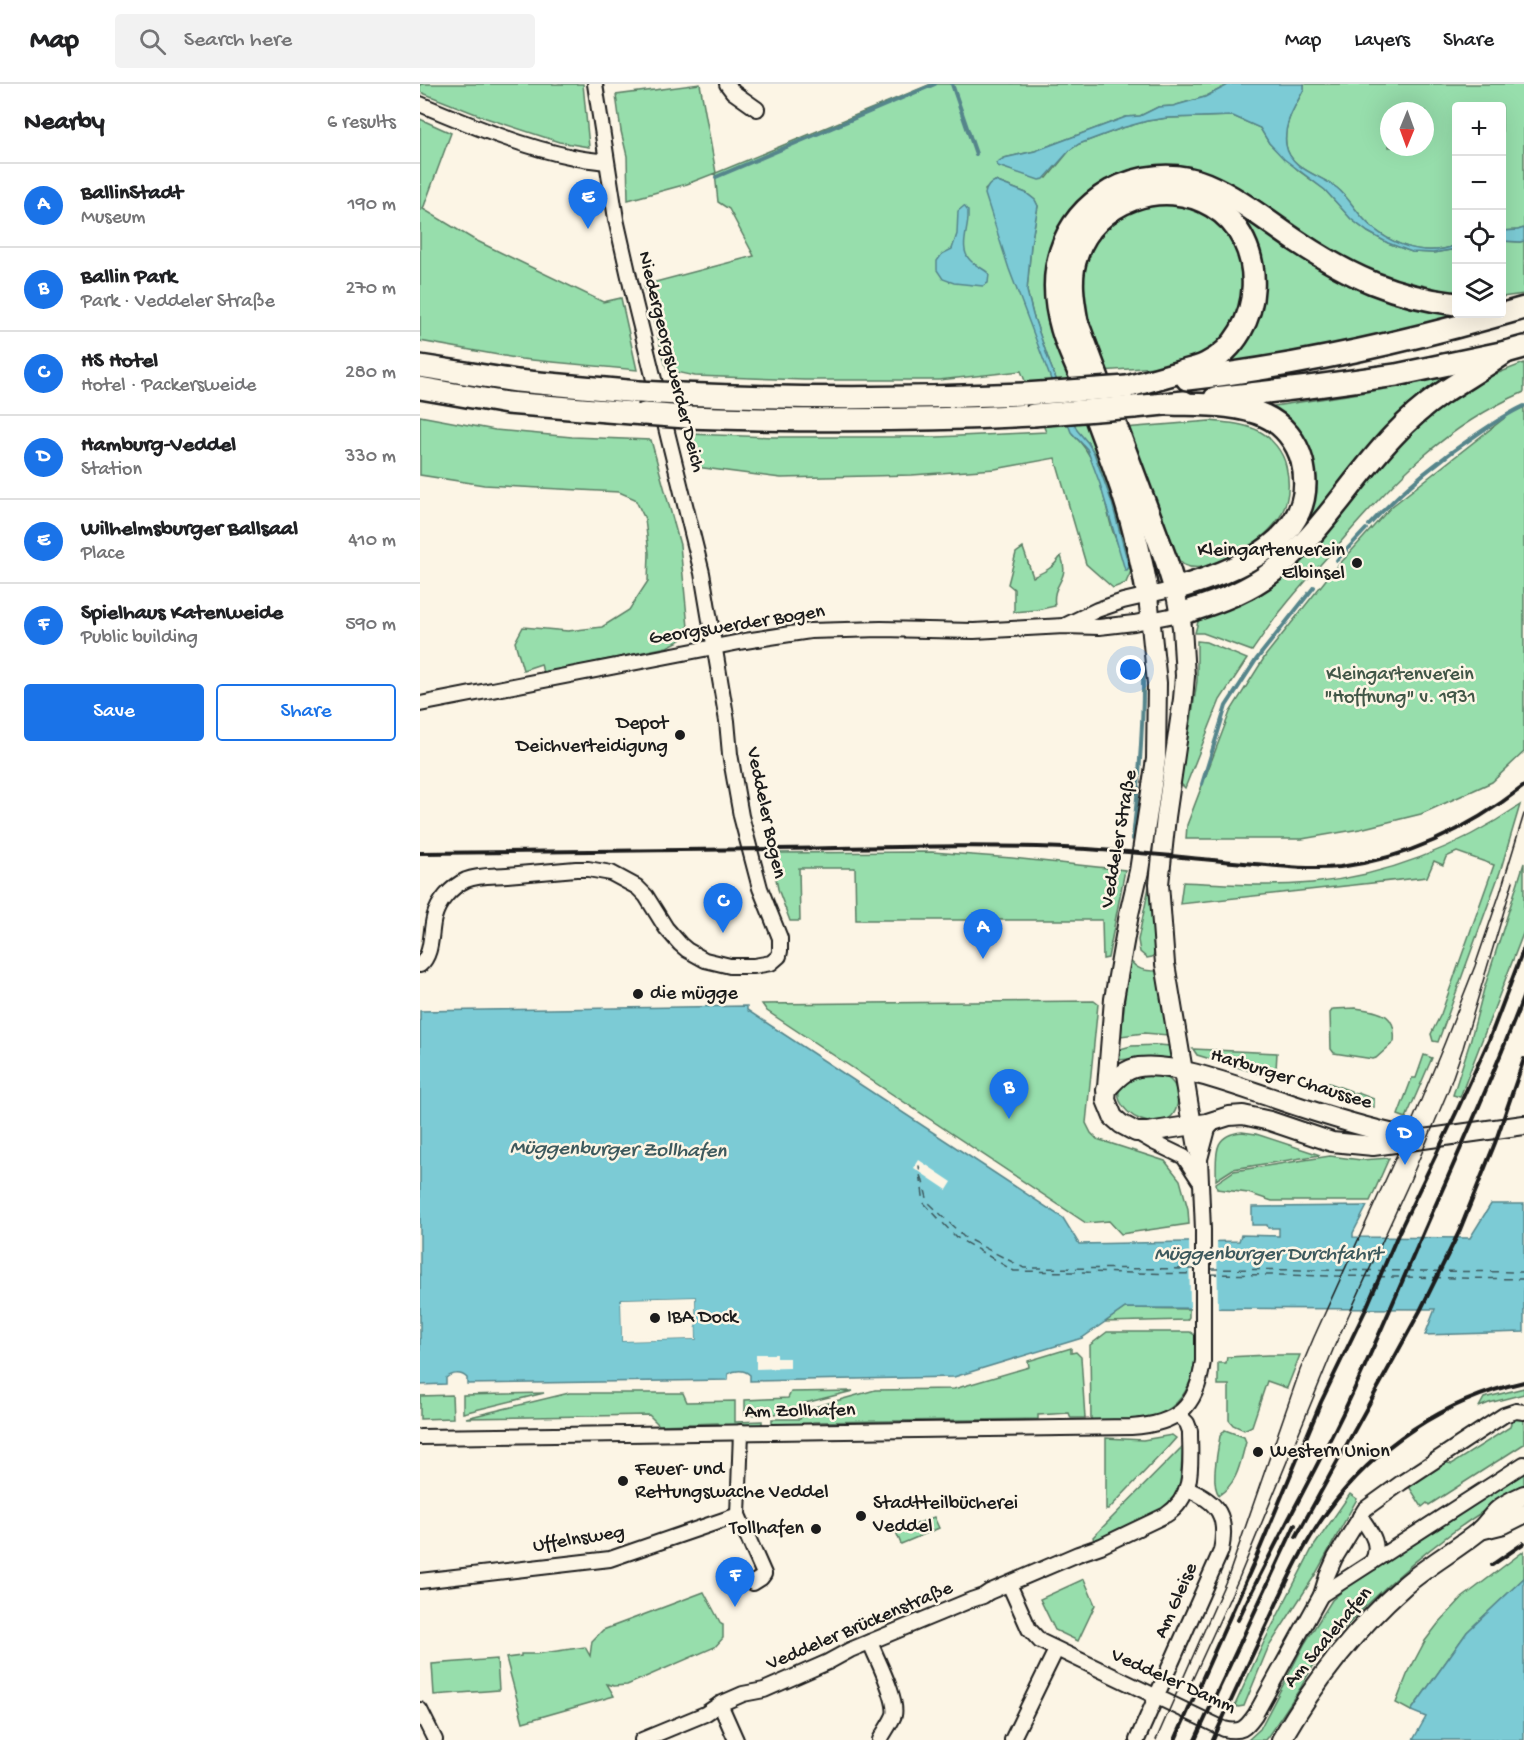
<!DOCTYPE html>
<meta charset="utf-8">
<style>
:root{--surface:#fff;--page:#f2f2f2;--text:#202124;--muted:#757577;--line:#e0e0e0;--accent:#1a73e8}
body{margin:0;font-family:"Gochi Hand",sans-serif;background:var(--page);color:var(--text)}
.controls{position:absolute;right:18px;top:18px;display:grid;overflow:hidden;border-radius:6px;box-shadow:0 6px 24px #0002}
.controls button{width:54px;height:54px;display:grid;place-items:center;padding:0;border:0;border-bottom:2px solid var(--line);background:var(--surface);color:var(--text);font:30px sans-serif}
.compass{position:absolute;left:960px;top:18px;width:54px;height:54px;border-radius:50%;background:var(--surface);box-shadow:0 6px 24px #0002;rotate:181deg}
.you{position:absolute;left:711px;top:586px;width:21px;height:21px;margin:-15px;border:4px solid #fff;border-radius:50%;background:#1a73e8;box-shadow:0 0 0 9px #1a73e833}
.badge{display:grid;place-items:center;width:39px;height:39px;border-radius:50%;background:var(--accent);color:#fff;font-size:20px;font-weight:700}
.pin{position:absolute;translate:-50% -50px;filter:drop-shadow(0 2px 3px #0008)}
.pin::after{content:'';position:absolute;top:32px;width:21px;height:18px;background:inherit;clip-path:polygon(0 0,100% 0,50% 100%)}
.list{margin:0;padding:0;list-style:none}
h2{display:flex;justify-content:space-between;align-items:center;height:78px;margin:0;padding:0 24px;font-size:26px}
h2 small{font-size:20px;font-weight:400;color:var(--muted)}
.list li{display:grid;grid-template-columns:39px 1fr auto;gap:18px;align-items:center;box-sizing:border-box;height:84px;padding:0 24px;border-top:2px solid var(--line)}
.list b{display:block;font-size:22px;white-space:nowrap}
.list p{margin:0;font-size:20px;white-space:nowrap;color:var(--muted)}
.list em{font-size:20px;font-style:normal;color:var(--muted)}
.actions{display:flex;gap:12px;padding:18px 24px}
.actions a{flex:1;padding:14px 0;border:2px solid var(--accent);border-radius:6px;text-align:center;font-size:21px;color:var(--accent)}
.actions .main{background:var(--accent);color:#fff}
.icon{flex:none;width:33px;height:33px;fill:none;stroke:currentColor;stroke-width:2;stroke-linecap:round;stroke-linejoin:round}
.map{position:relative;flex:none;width:1104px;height:1656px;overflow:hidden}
header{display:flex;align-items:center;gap:36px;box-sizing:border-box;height:84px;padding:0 30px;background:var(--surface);border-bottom:2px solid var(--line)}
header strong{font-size:28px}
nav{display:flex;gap:33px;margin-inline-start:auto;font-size:21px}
.search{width:420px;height:54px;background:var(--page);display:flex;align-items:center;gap:15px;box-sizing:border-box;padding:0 21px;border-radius:6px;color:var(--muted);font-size:22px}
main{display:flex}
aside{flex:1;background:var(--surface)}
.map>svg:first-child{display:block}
.green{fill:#97deac;stroke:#5a7d64;stroke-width:1.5;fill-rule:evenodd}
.water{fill:#7bcbd5;stroke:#55858b;stroke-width:1.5;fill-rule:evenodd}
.pier{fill:#fcf5e5;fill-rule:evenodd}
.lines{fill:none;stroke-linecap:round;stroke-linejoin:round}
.stream{stroke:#55858b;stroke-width:4}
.ferry{stroke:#3d595d;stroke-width:1.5;stroke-dasharray:8 6;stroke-linecap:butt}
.minor-casing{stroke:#1c1c1c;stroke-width:18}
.major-casing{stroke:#1c1c1c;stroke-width:22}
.highway-casing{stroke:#1c1c1c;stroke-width:26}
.minor{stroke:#fcf5e5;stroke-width:14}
.major{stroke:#fcf5e5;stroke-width:18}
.highway{stroke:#fcf5e5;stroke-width:21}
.tram{stroke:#1c1c1c;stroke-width:1.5}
.rail{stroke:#1c1c1c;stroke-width:4}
.highway-bridge-casing{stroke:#1c1c1c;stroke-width:26;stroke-linecap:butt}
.highway-bridge{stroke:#fcf5e5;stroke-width:21}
.poi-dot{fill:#1c1c1c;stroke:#fcf5e5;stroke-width:2}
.labels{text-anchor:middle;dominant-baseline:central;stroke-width:5;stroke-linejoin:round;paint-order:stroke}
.street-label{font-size:20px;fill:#1c1c1c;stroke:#fcf5e5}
.poi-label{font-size:20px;fill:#1c1c1c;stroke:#fcf5e5;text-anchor:start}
.park-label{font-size:20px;fill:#415647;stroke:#fcf5e5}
.water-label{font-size:21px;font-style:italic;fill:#3d595d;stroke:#fcf5e5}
</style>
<header>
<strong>Map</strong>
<div class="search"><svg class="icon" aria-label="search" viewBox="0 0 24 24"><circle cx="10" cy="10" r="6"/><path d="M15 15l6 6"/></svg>Search here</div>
<nav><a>Map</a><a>Layers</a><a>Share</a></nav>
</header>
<main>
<aside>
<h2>Nearby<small>6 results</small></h2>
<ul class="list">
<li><span class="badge">A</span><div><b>BallinStadt</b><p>Museum</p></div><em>190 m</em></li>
<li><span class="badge">B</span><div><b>Ballin Park</b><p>Park · Veddeler Straße</p></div><em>270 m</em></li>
<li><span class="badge">C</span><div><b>HS Hotel</b><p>Hotel · Packersweide</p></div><em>280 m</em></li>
<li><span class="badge">D</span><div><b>Hamburg-Veddel</b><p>Station</p></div><em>330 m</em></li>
<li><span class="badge">E</span><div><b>Wilhelmsburger Ballsaal</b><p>Place</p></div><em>410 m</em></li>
<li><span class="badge">F</span><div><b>Spielhaus Katenweide</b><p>Public building</p></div><em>590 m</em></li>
</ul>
<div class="actions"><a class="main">Save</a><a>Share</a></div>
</aside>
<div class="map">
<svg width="1104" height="1656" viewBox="0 0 1104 1656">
<rect width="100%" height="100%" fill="#fcf5e5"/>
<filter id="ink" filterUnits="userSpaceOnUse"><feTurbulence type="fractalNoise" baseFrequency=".0167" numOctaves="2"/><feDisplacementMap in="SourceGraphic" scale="12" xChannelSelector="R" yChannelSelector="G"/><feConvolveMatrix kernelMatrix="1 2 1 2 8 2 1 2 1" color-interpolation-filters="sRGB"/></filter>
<g filter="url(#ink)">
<g class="green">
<path d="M0 0H163L169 63 139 58 66 34 0 8Z"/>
<path d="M280 0 296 89 511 0H810L785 13 753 22 738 23 720 32 706 33 615 67 584 74 627 94 650 66 659 60 702 44 727 37 747 34 813 32 840 44 849 59 879 87 905 106 931 135 948 148 968 159 992 168 1013 169 1036 165V212C1022 210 1006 209 992 204 980 200 969 195 958 191 950 188 940 185 933 180 883 151 805 79 747 81 711 82 673 96 651 125 624 159 618 205 631 246 637 263 646 279 652 296 668 341 687 387 700 433 703 448 713 472 711 487 710 491 707 495 706 499L693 504 666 480 635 374 575 385 492 391 361 394 276 383 268 350 353 353H517L626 348 601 287 519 296H384L275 292 247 286 224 201 334 172 309 125 298 118 295 89 267 100 208 116 207 72 201 47 196 11ZM575 97 606 109 615 116 618 122 611 160 607 207 613 231 630 280 657 347 668 359 674 369 692 419 709 483C703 471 696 458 692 445 683 413 679 373 653 351L565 106Z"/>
<path d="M884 0H1104V144L1098 146 1082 147V22H1036V161C1003 175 964 159 941 132 933 123 927 112 917 104 900 91 870 85 866 61 863 39 875 23 884 5ZM969 27H1005V63H969Z"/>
<path d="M0 35 31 49 3 125 53 155 183 218 201 214 217 286 101 275 0 257Z"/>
<path d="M748 116 789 128 818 158 827 206 808 255 764 281 681 287 664 236 662 174 693 132Z"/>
<path d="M811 125 1036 230H1041V232L935 258 807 282 805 278 838 229Z"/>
<path d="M1082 157 1100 158 1104 157V210L1082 213Z"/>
<path d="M1104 279V308C1024 343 974 396 918 461 900 481 881 502 864 523 852 537 842 553 832 567L783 549H775L780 530 847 501 990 346 1039 308 1063 295Z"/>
<path d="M1040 290 885 447 882 443 889 426 894 407 851 325 854 322 953 307Z"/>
<path d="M1104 323V668L1072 698 1001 730 940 745 882 755H766L767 741 810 628 846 571 908 493 971 423 1091 329Z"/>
<path d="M0 332 75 346 152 353 231 356 260 461 268 543 261 556 247 563 123 589 121 580 103 586 95 558 103 543 148 547 182 543 209 526 228 497 229 469 225 435 215 415 199 408 64 401 0 391Z"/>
<path d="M790 337C806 339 824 339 839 347 852 354 863 368 866 382 870 399 869 416 861 431 848 455 792 494 764 481 761 479 757 474 754 471L704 344Z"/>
<path d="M603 464 613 493C626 487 633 484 641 472 651 498 631 497 635 522L617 526 594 528V505L588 500 596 469Z"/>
<path d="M777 557 786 558 827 575 800 616 765 704 759 698 771 637 777 597Z"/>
<path d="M1100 721 1080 788 1018 958 1013 957 1011 950 1021 930 1074 781 1037 768 1026 773 1023 781 1014 777 1007 793 760 820 763 798C806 800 849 803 892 799 966 792 1039 763 1100 721Z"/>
<path d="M512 768 592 774 705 786 688 874 683 875 682 836H436L435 784H379L380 837H370L358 805 351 769Z"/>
<path d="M730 777H734L732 829 735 869 732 873 727 874 720 868 718 856 730 798 728 787Z"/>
<path d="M1104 779V847L1040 1013 1033 1011 1050 958 1064 905Z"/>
<path d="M709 875C717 886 724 887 737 887L748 951 724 949 701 952Z"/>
<path d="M674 917 678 920 666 1039 671 1049 677 1055 745 1077 760 1096 768 1125 769 1140 701 1150 689 1137 666 1139 347 927 342 920Z"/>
<path d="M936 924C959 928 977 928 974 958L956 974 953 975 914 969 911 965 910 929 913 925Z"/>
<path d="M739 961 750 962 752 979C733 974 718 973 699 976L700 965 711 962Z"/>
<path d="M773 965 857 969 856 986 853 990 847 992 777 971Z"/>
<path d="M1004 971 1012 974 986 1034 978 1031 992 994H996Z"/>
<path d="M717 989C725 990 737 990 745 993 761 999 762 1027 748 1035 732 1045 707 1033 700 1017 698 1013 699 1008 699 1004Z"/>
<path d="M909 999 931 1007V1009L937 1010 938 1009 954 1015V1023L896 1003Z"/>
<path d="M822 1048 836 1050 900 1071 813 1085 796 1096C797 1072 791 1051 822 1048Z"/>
<path d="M910 1072 941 1076 969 1074 950 1117H852L828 1109 797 1105 796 1099 814 1087Z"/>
<path d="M705 1224 769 1225V1233L767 1236 685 1238Z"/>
<path d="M687 1248H770L776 1252C778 1300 761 1334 709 1338 697 1339 684 1338 671 1338L670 1261Z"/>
<path d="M651 1264V1269L656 1268 661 1273 665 1334H651L649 1329 618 1331V1335L393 1338 390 1341 352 1343V1335H380L384 1326 455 1306 534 1305 609 1283 608 1277Z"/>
<path d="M848 1271H880L867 1304 847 1297 832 1342 824 1346 813 1341 809 1336V1301H798V1279H806L807 1273Z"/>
<path d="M1104 1304V1310L1069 1319 1059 1323 1064 1314Z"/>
<path d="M433 1307 381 1320 376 1329 325 1331V1316L368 1314 371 1308Z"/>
<path d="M124 1309 43 1329V1311Z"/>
<path d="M149 1309H263L267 1318 315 1317V1338L342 1337V1343H301L298 1339 239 1341 229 1331 46 1334Z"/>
<path d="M32 1311 33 1334 0 1335V1312Z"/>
<path d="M1092 1334 1104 1335V1360L1009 1421 1007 1419 1002 1423 988 1401 1023 1378 1032 1380 1090 1343Z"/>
<path d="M805 1346 824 1353 826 1358C820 1379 818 1399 799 1411 790 1400 798 1366 800 1352Z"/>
<path d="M752 1351 756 1354 749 1362 688 1426H686V1354L723 1356Z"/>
<path d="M763 1362 760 1400 753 1415 741 1428 674 1457 673 1453Z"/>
<path d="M1104 1388V1403C1030 1443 954 1507 900 1572 893 1581 887 1593 881 1603 869 1621 858 1639 845 1656H828L840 1645 885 1559 912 1516 933 1498Z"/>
<path d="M930 1410 937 1415 895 1491 848 1564 824 1622 818 1623 815 1621 844 1558 892 1465Z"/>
<path d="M514 1433 519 1444 481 1460 476 1448Z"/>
<path d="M1104 1467V1494L1047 1548 991 1627 976 1619 987 1591 1005 1557 1018 1540 1042 1514Z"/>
<path d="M664 1495 675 1521 658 1557 635 1546 620 1515Z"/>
<path d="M284 1508 301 1540 303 1541V1554L295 1563 207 1601 194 1602 187 1600 194 1612 103 1638 86 1574 101 1572V1570H116L165 1563 170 1572 172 1557 183 1546Z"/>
<path d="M77 1575 79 1606 14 1611 12 1580Z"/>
</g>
<g class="water">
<path d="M810 0H884V5C875 23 863 39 866 61 870 85 900 91 917 104 927 112 933 123 941 132 964 159 1003 175 1036 161V165L1013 169 992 168 968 159 948 148 931 135 905 106 864 75 849 59 840 44 813 32 747 34 727 37 702 44 659 60 650 66 624 95 619 96 578 82 576 79 584 74 615 67 706 33 720 32 738 23 753 22 785 13Z"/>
<path d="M575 97 606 109 615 116 618 122 611 160 607 207 613 231 630 280 657 346 668 359 674 369 692 419 709 483 707 486H705L680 400 667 365 651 348 589 185 565 110C566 104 570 99 575 97Z"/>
<path d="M544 122 548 127V133C548 147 539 165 550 176 555 182 564 184 569 190L568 199 563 202 534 199 523 195 517 186V177L522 170 532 165 537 150 538 127Z"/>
<path d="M1104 144V157L1100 158 1082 157V147L1098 146Z"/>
<path d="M327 922V926L643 1134 659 1160 819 1157 821 1151 859 1152V1144H848L847 1141H832V1123L947 1122 933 1149V1153L1050 1154 1071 1120H1104V1248L1005 1251 1015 1225 705 1224 662 1254 534 1293 330 1297V1291C324 1285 315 1286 308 1290V1296L47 1300V1294C41 1288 32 1289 26 1294V1300L0 1301V927ZM275 1213 276 1255 202 1257 201 1215Z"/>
<path d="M1104 1494V1656H993L1006 1633 991 1627 1047 1548Z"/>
</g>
<g class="pier">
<path d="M499 1076 532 1098 527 1106 494 1084Z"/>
<path d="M797 1154 798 1228H770L769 1155Z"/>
<path d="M275 1213 276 1255 202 1257 201 1215ZM272 1216 273 1252 205 1254 204 1218Z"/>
<path d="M336 1270H357V1274H370V1284L336 1285Z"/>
</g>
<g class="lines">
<g class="stream">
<path d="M532 0 556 70"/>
<path d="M296 93 515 0"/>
<path d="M949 441C981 407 1017 377 1056 351 1072 340 1087 330 1104 322"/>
<path d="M917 476 946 445"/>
<path d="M782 700 806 622 836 576 894 503"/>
<path d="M713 755C719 698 724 642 723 584"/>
</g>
<g class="ferry">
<path d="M776 1185 604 1184 544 1153 508 1118 499 1082 504 1119 536 1153 594 1187 778 1190"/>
<path d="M790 1185 1104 1188"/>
<path d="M789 1190 1104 1195"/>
</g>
<g class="minor-casing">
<g id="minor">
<path d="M307 0 313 8 337 25"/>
<path d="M0 20C48 40 102 63 153 73 164 76 175 76 186 78"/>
<path d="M646 541 677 526 703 517 755 505"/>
<path d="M0 620 325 557 390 547 461 545 554 547 644 542 679 543 714 539 760 530"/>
<path d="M0 881C13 870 10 849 14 834 18 818 31 803 46 796 58 791 73 792 87 791 110 789 133 787 156 785H168L191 789 217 803 226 812 246 844 260 860 267 866 285 876 310 882H334L351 879 359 872 360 867V854L340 804 321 732 310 670 307 637 282 489 215 219 196 135 175 0"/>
<path d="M716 1048 735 1059 764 1073 779 1096"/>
<path d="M780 1075 788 1045 795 1037"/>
<path d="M321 1348 318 1431 344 1490 341 1494 333 1499"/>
<path d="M0 1353 711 1343C757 1340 777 1324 783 1277V1146L780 1075 776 1064 772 1041"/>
<path d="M940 1432C950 1447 962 1460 952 1478"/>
<path d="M0 1497 190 1475 318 1431"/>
<path d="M589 1500 609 1545 620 1557 804 1645C821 1649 825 1645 835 1631L901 1511 907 1492 915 1474 945 1425 981 1399 1084 1331 1096 1327 1104 1328"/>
<path d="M901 1511 1104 1380"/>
<path d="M450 1558C456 1574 478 1615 474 1631 471 1639 464 1648 460 1656"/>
<path d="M300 1620 316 1656"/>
<path d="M0 1626 15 1656"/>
<path d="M222 1656 285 1630 300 1620 323 1610 344 1606 408 1578 430 1566 551 1516 563 1512 569 1508 658 1470 681 1462 746 1431C776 1412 770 1377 770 1347L767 1339 758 1330"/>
<path d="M592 1656 636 1566"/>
<path d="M717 1656 801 1467C808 1433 799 1418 767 1405"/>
</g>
</g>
<g class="major-casing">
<g id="major">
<path d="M755 505 762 543 765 592 763 615 746 733 739 800 745 880 772 1041"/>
<path d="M728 512 737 599 736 675 719 787 709 830 694 915 686 1016 693 1033 701 1040 716 1048H728L787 1039 809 1032 823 1031 850 1037 912 1058 953 1062 1104 1041"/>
<path d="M686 1006C696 995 705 985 719 983 755 978 821 1004 856 1015 900 1030 943 1044 988 1053"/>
<path d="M1060 1446 1084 1440 1104 1430"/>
<path d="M861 1656C894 1599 934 1546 984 1502 1007 1482 1034 1467 1058 1448 1065 1442 1070 1434 1077 1427 1084 1420 1095 1415 1104 1411"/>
</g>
</g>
<g class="highway-casing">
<g id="highway">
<path d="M0 282 97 297 218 308"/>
<path d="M767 295C882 282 994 256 1104 224"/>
<path d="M707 303C725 298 742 293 760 288 768 286 778 284 786 280 846 250 850 156 792 122 743 93 675 117 657 171 649 192 653 216 657 238L746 476 755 505C814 487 902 456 882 377 877 358 863 340 845 332 817 319 781 321 750 320"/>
<path d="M0 304 87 319 224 330"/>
<path d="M260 310C375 315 490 315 605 310"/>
<path d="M795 314 889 303 976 291 1086 268 1104 263"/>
<path d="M714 323 764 318"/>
<path d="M266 333C382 337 497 337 613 331"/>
<path d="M728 512C720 467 709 423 693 380 682 350 671 321 660 291 654 276 646 260 642 245 626 190 639 137 690 107 719 91 755 87 786 100 819 114 848 138 878 158 931 193 973 212 1036 220"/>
<path d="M760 530C789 521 819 511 844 494 897 457 929 398 973 352 987 337 1004 322 1021 310 1042 296 1065 283 1086 268"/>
</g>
</g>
<use href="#minor" class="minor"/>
<use href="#major" class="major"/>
<use href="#highway" class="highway"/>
<g class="tram">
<path d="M769 1603 819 1494 915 1261 989 1099 1028 1007 1043 964 1093 797"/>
<path d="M736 1656 809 1490 880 1286 894 1253 994 1033 1025 958 1055 882 1080 809 1104 730"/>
</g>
<g class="rail">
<path d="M0 769C117 767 234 766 350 765 448 764 546 760 644 764 704 766 765 774 824 779 857 782 888 786 920 783 989 774 1050 744 1104 702"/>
<path d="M876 1453 1000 1227 1039 1148 1075 1059 1104 975"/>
<path d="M1072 1481 1104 1459"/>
<path d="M818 1536C851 1465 891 1396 925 1325 956 1260 983 1195 1012 1129 1044 1057 1076 985 1104 911"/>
<path d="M755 1656 833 1481 901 1318 945 1227 979 1148 1036 1029 1069 956 1104 864"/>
<path d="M775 1656 875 1441"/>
<path d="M793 1656C811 1616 830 1576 849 1536 866 1499 883 1461 907 1428 955 1362 1024 1316 1104 1298"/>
</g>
<g class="highway-bridge-casing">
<g id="highway-bridge">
<path d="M218 308 260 310"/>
<path d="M605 310 707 303"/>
<path d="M224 330 266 333"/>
<path d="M613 331 714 323"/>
</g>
</g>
<use href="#highway-bridge" class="highway-bridge"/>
</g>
</g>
<g class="poi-dot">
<circle cx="937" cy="479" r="6"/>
<circle cx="260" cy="651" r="6"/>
<circle cx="218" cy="910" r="6"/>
<circle cx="235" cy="1234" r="6"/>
<circle cx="838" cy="1368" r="6"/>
<circle cx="203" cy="1397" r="6"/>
<circle cx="441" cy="1432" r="6"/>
<circle cx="396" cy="1445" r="6"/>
</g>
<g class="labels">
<g class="street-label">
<text transform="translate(250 278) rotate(76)">Niedergeorgswerder Deich</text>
<text transform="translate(317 542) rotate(-9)">Georgswerder Bogen</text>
<text transform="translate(345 729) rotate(78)">Veddeler Bogen</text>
<text transform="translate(700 755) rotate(-80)">Veddeler Straße</text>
<text transform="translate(871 996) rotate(17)">Harburger Chaussee</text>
<text transform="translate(380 1328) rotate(-1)">Am Zollhafen</text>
<text transform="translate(159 1456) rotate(-9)">Uffelnsweg</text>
<text transform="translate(757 1517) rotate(-66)">Am Gleise</text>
<text transform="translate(440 1543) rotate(-23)">Veddeler Brückenstraße</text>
<text transform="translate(909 1554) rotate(-50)">Am Saalehafen</text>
<text transform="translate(753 1598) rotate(24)">Veddeler Damm</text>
</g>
<g class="poi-label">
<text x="925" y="467" text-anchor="end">Kleingartenverein<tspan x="925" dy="23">Elbinsel</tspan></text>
<text x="248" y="640" text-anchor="end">Depot<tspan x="248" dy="23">Deichverteidigung</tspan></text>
<text x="230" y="910">die mügge</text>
<text x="247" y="1234">IBA Dock</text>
<text x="850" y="1368">Western Union</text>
<text x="215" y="1386">Feuer- und<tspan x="215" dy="23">Rettungswache Veddel</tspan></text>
<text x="453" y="1420">Stadtteilbücherei<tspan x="453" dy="23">Veddel</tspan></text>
<text x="384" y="1445" text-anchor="end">Tollhafen</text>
</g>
<g class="park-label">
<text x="980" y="591">Kleingartenverein<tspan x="980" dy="23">"Hoffnung" v. 1931</tspan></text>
</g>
<g class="water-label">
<text transform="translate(198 1067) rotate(1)">Müggenburger Zollhafen</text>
<text x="848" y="1171">Müggenburger Durchfahrt</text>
</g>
</g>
</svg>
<div class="controls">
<button>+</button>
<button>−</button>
<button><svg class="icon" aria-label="locate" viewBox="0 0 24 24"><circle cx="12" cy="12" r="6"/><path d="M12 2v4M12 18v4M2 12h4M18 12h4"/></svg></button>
<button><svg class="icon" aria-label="layers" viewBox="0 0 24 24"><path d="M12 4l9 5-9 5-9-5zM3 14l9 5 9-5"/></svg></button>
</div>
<svg class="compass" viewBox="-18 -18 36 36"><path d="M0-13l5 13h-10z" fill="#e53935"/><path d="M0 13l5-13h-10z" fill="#757577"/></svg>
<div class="you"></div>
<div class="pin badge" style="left:563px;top:875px">A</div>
<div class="pin badge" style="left:589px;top:1035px">B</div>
<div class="pin badge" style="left:303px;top:849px">C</div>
<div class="pin badge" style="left:985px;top:1081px">D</div>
<div class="pin badge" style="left:168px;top:145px">E</div>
<div class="pin badge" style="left:315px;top:1523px">F</div>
</div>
</main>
